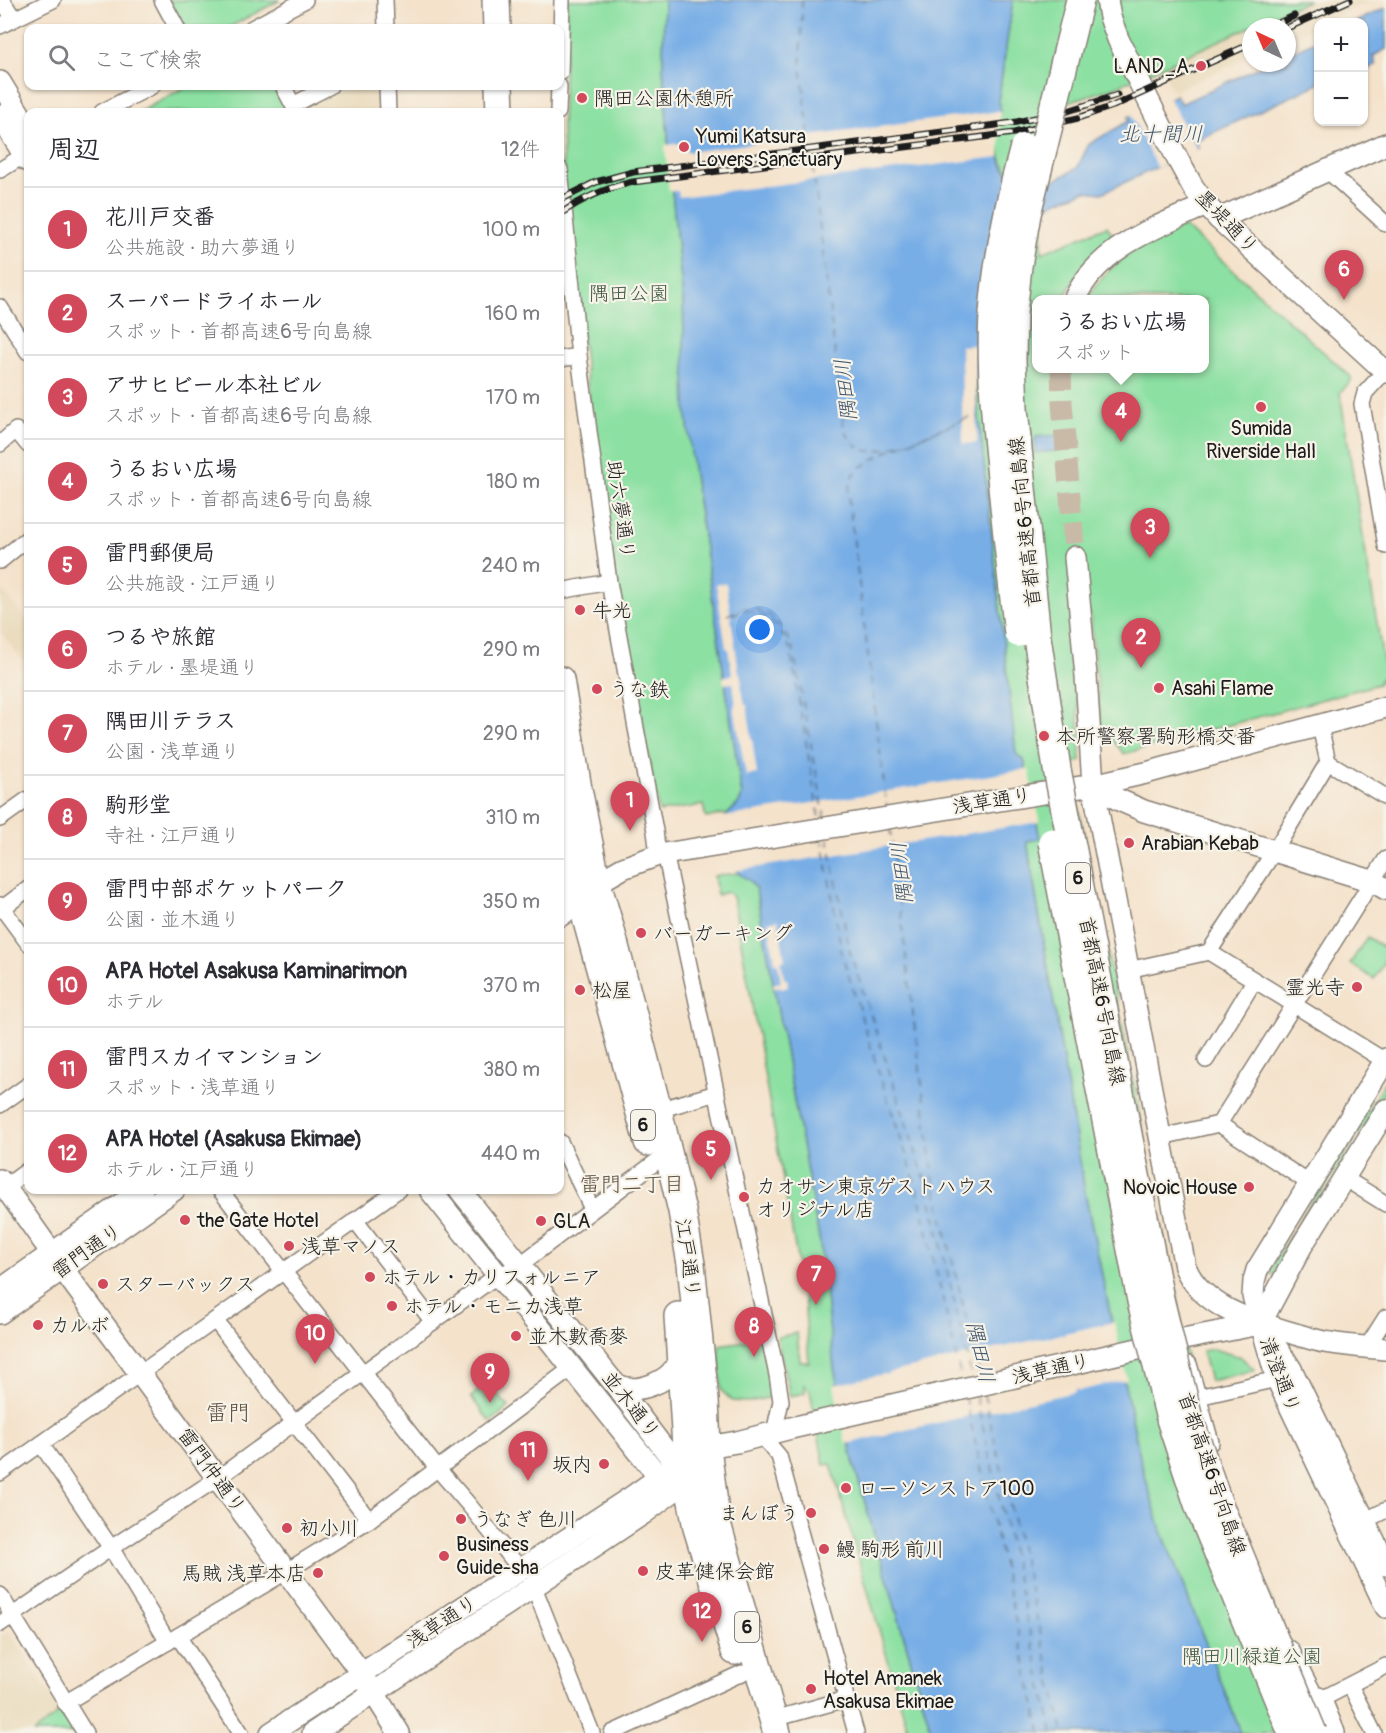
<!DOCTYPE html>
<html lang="ja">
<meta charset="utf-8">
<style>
:root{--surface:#fff;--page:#f2f2f3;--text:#2b2b33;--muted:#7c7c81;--line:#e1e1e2;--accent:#d1495b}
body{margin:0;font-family:Pangolin,"Klee One",sans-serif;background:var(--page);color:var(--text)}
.controls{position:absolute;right:18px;top:18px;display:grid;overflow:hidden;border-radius:12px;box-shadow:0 2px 4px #0004}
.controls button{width:54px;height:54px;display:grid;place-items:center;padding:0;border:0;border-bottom:2px solid var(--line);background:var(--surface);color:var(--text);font:30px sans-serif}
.compass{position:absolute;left:1242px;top:18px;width:54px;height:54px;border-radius:50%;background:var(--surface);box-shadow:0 2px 4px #0004;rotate:316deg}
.you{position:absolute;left:760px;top:630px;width:21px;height:21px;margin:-15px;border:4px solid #fff;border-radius:50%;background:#1a73e8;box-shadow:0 0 0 9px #1a73e833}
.badge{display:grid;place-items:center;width:39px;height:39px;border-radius:50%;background:var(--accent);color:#fff;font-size:20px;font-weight:700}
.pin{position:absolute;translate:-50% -50px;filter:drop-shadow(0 2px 3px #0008)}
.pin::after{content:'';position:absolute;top:32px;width:21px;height:18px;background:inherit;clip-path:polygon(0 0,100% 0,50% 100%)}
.popup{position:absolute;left:1032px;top:295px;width:177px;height:78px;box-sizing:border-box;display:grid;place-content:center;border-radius:12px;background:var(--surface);filter:drop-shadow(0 2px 4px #0005);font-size:20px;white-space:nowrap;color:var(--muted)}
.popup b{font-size:22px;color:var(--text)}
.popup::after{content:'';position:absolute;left:50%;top:100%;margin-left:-12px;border:12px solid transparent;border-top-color:var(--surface)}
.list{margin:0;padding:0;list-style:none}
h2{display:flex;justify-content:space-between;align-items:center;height:78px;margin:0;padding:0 24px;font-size:26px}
h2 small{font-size:20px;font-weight:400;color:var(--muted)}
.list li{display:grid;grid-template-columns:39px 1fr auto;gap:18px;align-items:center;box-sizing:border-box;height:84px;padding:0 24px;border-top:2px solid var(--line)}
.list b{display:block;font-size:22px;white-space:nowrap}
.list p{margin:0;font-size:20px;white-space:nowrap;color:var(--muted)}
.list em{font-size:20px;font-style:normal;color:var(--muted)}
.icon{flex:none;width:33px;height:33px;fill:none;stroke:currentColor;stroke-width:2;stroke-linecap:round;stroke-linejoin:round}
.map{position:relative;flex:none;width:1386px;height:1733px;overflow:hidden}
.search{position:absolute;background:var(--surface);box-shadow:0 2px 4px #0004;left:24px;top:24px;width:540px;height:66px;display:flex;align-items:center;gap:15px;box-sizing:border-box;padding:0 21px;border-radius:12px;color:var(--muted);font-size:22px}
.panel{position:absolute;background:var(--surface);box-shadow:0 2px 4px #0004;left:24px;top:108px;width:540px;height:1086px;border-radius:12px}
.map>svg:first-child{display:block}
.built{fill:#e9d9ba}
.green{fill:#8be0a2;stroke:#547e5f;stroke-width:1.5}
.water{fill:#78aee6;stroke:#4a6581;stroke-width:1.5}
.pier{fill:#f4e2cb}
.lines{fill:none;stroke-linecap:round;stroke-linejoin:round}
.ferry{stroke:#41566d;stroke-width:1.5;stroke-dasharray:8 6;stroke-linecap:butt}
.secondary-tunnel{stroke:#c9baa8;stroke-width:21;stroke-dasharray:21 10;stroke-linecap:butt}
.street-casing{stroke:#887f74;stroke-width:18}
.secondary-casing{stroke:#887f74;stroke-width:24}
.highway-casing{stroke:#887f74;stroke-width:30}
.street{stroke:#fff;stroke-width:15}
.secondary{stroke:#fff;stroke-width:21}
.highway{stroke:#fff;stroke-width:27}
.rail-casing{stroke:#1c1c1c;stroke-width:7}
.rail{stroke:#f7f3e8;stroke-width:4.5;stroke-dasharray:14;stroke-linecap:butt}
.highway-bridge-casing{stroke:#887f74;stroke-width:30;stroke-linecap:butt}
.highway-bridge{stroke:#fff;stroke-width:27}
.poi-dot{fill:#d1495b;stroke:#f7f3e8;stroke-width:2}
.labels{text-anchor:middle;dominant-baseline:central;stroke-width:4.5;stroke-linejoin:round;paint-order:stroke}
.shield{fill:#f7f3e8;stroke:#5e5c59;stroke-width:1.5}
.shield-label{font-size:18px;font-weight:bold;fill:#1c1c1c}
.poi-label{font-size:20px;fill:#1c1c1c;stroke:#f7f3e8;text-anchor:start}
.street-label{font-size:20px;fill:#1c1c1c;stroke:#f7f3e8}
.park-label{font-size:20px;fill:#3d5744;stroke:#f7f3e8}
.water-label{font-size:21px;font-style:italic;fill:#41566d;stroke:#f7f3e8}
.neighbourhood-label{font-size:21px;fill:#5e5041;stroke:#f7f3e8}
.quarter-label{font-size:22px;fill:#5e5041;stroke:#f7f3e8}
</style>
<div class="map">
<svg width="1386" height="1733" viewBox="0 0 1386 1733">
<rect width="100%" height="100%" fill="#f7f3e8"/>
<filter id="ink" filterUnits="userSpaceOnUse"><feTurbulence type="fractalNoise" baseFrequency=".0167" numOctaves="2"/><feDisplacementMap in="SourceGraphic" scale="12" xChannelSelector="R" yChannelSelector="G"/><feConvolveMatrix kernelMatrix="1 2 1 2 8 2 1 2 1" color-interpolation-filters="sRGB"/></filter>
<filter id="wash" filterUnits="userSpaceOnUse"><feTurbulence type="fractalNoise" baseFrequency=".008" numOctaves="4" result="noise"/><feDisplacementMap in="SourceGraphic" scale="24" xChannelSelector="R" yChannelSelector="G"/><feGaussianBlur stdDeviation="1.35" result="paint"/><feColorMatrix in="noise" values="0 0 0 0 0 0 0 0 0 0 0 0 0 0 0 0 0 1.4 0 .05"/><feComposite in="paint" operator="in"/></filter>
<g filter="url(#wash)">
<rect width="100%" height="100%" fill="#f4e2cb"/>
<g class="built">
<path d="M1310 0H1372L1323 22H1318V25L1287 39V27H1251V56L1173 92 1161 67Z"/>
<path d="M348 86H378V112H300Z"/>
<path d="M0 587 28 622V667L0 632Z"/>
<path d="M9 1631 60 1712 34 1733H0V1637Z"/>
</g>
<g class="green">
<path d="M169 0H280L228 28H184Z"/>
<path d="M567 0H664L663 67 672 191 683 300 692 461 742 796 739 803 726 816 724 814 706 818 703 805 659 812 603 518 564 181 562 125Z"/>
<path d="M1013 0H1309L1148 73 1113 88 1068 102 1009 173C994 154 999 127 1000 104L998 103Z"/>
<path d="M187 86H274L286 112H141V111Z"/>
<path d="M1042 209V253L1107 226 1114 237 1082 267 1063 299 1037 300V368H1205V300L1087 299C1104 270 1132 248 1163 235 1170 232 1177 228 1185 227L1351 377V381L1340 393 1385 673 1378 684 1124 754 1101 725 1090 613 1074 631 1081 761 1070 764 1136 1096 1153 1191 1177 1293 1188 1371 1213 1463 1286 1636 1336 1733H1241L1159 1524 1141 1462 1086 1198 1027 841 1039 838 1024 760 1016 755 977 400 976 376H983L984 371 978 370 982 304 1021 220Z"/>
<path d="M738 873 750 881 756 889 820 1243 834 1368 854 1465 932 1733H909L831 1464 824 1465 810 1391 804 1385 805 1393 790 1396 777 1337 797 1333 800 1362H809L804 1298 733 897 727 892 717 895 714 876Z"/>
<path d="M1367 937 1386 949V959L1374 979 1350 964Z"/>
<path d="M1386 1080V1090L1290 1245 1274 1275 1269 1274 1277 1257Z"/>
<path d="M766 1338 774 1395 772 1397 748 1402 732 1401 721 1390 719 1345Z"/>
<path d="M1213 1349 1241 1357 1255 1370 1210 1381 1202 1351Z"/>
<path d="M479 1390 486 1398 494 1391 509 1407 490 1422 471 1397Z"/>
<path d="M60 1712 73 1733H34Z"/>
</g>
<g class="water">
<path d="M664 0H1013L998 102 1000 103C1000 120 993 162 1009 173 1015 178 1037 183 1045 186L1077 168 1089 144 1129 121 1128 117 1176 95 1181 104 1268 63H1287V54L1318 40V84L1195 141 1199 148 1102 193 1085 191 1058 201 1021 220 982 304 978 370 984 371 983 376H976L977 400 1016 754 1024 760 1040 838 1027 842 1086 1198 1141 1462 1159 1524 1241 1733H932L854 1465 834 1368 820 1243 756 889 750 881 738 873 726 816 739 803 742 796 692 461 686 408 683 300 672 191 663 67Z"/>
<path d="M1386 8V49L1373 56 1376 65 1364 71V22H1355Z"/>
<path d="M1059 435 1064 441V446L1061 450 1036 453 1035 437Z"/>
</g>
<g class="pier">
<path d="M1168 96 1197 150 1157 168 1130 113Z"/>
<path d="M1000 111V157L679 197 678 191H669L665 145 686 143 687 152Z"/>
<path d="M975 345 977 443 963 444 961 346Z"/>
<path d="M726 583 739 673H740L742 683 741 684 745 705H747L757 774 746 776 734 707 736 706 733 683 724 684 723 677 731 675 732 674 728 648H726L716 584Z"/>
<path d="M1029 769 1040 822 734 871 723 817Z"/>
<path d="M778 920 785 960 781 961 784 979H787L788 987 781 988 780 986 774 988 773 984 781 982 778 962H775L768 922Z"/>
<path d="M1114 1322 1127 1380 1078 1391V1389H1075V1392L901 1431 899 1430 897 1432 846 1444 834 1385 884 1374 886 1375 888 1373 1061 1334 1063 1336 1065 1333Z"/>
</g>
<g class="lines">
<g class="ferry">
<path d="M802 0 801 67 844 430C851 439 856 449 868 451 886 454 950 425 970 417 944 428 866 455 853 476 850 481 849 489 848 494L887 808"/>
<path d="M732 614C737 613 742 611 747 611 768 611 782 632 790 648L819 818"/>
<path d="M727 615C733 613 743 607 749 608 772 609 785 630 793 648L825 819"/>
<path d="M890 828 934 1182 980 1376"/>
<path d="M822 837 842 954 877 1067 917 1187 961 1378"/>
<path d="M828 838 850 952 929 1192 972 1378"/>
<path d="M984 1395 1064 1733"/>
<path d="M965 1397 1041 1733"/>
<path d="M976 1397 1053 1733"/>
</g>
</g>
</g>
<g filter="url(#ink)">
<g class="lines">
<path class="secondary-tunnel" d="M1061 368 1062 403 1075 557"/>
<g class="street-casing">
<g id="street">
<path d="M2 0 14 19"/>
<path d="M162 0 177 28"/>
<path d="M385 0 386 28"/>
<path d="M0 26 53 0"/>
<path d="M252 28 305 0"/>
<path d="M560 73 562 0"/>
<path d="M283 86 293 105 330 86"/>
<path d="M387 86 388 112"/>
<path d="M102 112 152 86"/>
<path d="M558 112 559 86"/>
<path d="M560 169 579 356 609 582 655 831 658 855"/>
<path d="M0 170 28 153"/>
<path d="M1328 171 1386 224"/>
<path d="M0 307 28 352"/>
<path d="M560 359 579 356"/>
<path d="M1385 371 1365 393 1362 404 1386 546"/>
<path d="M0 444 16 430 28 445"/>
<path d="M0 561 28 538"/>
<path d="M560 591 609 582"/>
<path d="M1328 762 1386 797"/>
<path d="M0 819 28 799"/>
<path d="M665 853 777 1375 781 1401 774 1433"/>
<path d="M0 905 28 943"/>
<path d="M0 910 28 889"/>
<path d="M1209 952 1385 1061"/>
<path d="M1128 970 1209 952 1275 850 1328 762 1320 726"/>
<path d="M1206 1060 1254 981"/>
<path d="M0 1105 28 1085"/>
<path d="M658 1110 717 1093"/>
<path d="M1219 1124 1309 1183"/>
<path d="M1161 1137 1219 1124 1386 859"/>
<path d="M560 1142 592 1209"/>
<path d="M1344 1178 1386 1204"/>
<path d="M5 1187 28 1170"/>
<path d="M220 1190 437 1468 469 1505 521 1570"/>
<path d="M355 1220 433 1322"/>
<path d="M215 1320 369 1520"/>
<path d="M1367 1347 1386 1317"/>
<path d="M1189 1364 1211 1442"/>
<path d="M1198 1397 1277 1379"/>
<path d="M762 1436 779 1456 856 1733"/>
<path d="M41 1444 111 1548 168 1642"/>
<path d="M0 1473 398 1190"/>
<path d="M1364 1521 1386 1510"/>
<path d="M534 1587 592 1733"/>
<path d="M0 1595 85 1733"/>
<path d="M0 1624 111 1548 218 1478 488 1282 521 1264 669 1152"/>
<path d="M178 1636 241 1733"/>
<path d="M1291 1649 1318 1701 1386 1666"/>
<path d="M1350 1685 1374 1733"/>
<path d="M65 1703 274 1579 369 1520 572 1368"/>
<path d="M774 1719 846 1699"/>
<path d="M612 1733 742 1673"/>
</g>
</g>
<g class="secondary-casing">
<g id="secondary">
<path d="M1107 0 1110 17 1118 39 1178 160 1193 187 1206 205 1219 219 1386 372"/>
<path d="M0 82 28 128"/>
<path d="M0 116 28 161"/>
<path d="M1219 219 1386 144"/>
<path d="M1074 300C1099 246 1157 227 1206 205"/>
<path d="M1075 557 1086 676 1093 785 1185 1267C1203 1309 1256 1322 1295 1334 1307 1337 1319 1342 1331 1343 1349 1346 1368 1347 1386 1349"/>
<path d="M1093 785 1119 800 1144 811 1362 878 1372 881 1386 889"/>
<path d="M560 894 576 882"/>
<path d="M560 916 581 900 597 883 623 868 658 855 1093 785 1146 773 1386 707"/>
<path d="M1386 1059 1257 1270 1254 1281 1253 1296 1277 1379 1386 1607"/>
<path d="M0 1180 73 1283 362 1674 399 1733"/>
<path d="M430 1190 667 1487"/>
<path d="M460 1190 614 1383 684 1475"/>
<path d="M0 1290 142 1190"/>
<path d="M0 1313 174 1190"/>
<path d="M1260 1324 1301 1247 1386 1110"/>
<path d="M1273 1342 1291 1369 1386 1565"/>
<path d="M614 1383C617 1384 619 1386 623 1387 639 1393 666 1382 675 1368 678 1365 679 1360 681 1355"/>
<path d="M271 1733 633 1496 685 1459 707 1447 737 1442 791 1428 1173 1341 1260 1324"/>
<path d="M313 1733 644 1513 699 1472"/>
</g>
</g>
<g class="highway-casing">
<g id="highway">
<path d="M496 0 497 28"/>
<path d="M499 86 500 112"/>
<path d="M560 680 578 789 597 883 610 927 658 1110 682 1211 691 1264 705 1400 707 1447 716 1520 777 1733"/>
<path d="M560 792 581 900 648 1142"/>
<path d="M678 1316 688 1480 697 1528 735 1651"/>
<path d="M1318 1701 1331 1733"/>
</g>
</g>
<use href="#street" class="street"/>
<use href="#secondary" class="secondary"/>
<use href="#highway" class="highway"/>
<g class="rail-casing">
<g id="rail">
<path d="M1270 27 1294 16"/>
<path d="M1287 28 1350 0"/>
<path d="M560 200 596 182 633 172 1012 123 1068 111 1117 95"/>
<path d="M560 214C583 198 606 188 633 182L1014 133 1078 118 1113 106 1251 44"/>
</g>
</g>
<use href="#rail" class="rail"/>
<g class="highway-bridge-casing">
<g id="highway-bridge">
<path d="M1080 0 1027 214 1018 266 1013 314 1012 359 1014 409 1037 637 1057 769 1080 887 1160 1299 1188 1415 1218 1502 1313 1733"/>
<path d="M1018 633C1012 584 1007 536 1002 487 996 429 990 372 993 314 997 258 1009 201 1024 147"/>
<path d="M1052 842 1141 1301 1170 1419 1199 1507 1292 1733"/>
</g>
</g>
<use href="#highway-bridge" class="highway-bridge"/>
</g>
</g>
<g class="poi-dot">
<circle cx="1201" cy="66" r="6"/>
<circle cx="582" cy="98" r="6"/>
<circle cx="684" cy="147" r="6"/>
<circle cx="1261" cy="407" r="6"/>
<circle cx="580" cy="610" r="6"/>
<circle cx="1159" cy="688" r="6"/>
<circle cx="597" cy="689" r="6"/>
<circle cx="1044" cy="736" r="6"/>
<circle cx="1129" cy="843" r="6"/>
<circle cx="641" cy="933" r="6"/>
<circle cx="1357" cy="987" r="6"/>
<circle cx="580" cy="990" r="6"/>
<circle cx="1249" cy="1187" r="6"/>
<circle cx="744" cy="1197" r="6"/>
<circle cx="185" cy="1220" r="6"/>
<circle cx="541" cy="1221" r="6"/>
<circle cx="289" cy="1246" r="6"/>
<circle cx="370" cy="1277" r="6"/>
<circle cx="103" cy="1284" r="6"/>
<circle cx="392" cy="1306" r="6"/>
<circle cx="38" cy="1325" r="6"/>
<circle cx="516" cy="1336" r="6"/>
<circle cx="604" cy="1464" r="6"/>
<circle cx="846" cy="1488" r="6"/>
<circle cx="811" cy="1513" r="6"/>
<circle cx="461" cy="1519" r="6"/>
<circle cx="287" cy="1528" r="6"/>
<circle cx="824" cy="1549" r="6"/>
<circle cx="444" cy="1556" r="6"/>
<circle cx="643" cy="1571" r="6"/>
<circle cx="318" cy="1573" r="6"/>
<circle cx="811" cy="1689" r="6"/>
</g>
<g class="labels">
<g class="shield">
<rect x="1066" y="863" width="24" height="30" rx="4.5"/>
<rect x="631" y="1110" width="24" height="30" rx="4.5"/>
<rect x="735" y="1612" width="24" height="30" rx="4.5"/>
</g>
<g class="shield-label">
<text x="1078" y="878">6</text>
<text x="643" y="1125">6</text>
<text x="747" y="1627">6</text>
</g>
<g class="poi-label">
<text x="1189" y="66" text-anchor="end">LAND_A</text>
<text x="594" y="98">隅田公園休憩所</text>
<text x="696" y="136">Yumi Katsura<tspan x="696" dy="23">Lovers Sanctuary</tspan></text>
<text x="1261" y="428" text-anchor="middle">Sumida<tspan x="1261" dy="23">Riverside Hall</tspan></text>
<text x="592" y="610">牛光</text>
<text x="1171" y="688">Asahi Flame</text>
<text x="609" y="689">うな鉄</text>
<text x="1056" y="736">本所警察署駒形橋交番</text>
<text x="1141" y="843">Arabian Kebab</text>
<text x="653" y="933">バーガーキング</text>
<text x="1345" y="987" text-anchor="end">霊光寺</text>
<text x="592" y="990">松屋</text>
<text x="756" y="1186">カオサン東京ゲストハウス<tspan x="756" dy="23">オリジナル店</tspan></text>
<text x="1237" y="1187" text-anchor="end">Novoic House</text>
<text x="197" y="1220">the Gate Hotel</text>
<text x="553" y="1221">GLA</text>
<text x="301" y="1246">浅草マノス</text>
<text x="382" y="1277">ホテル・カリフォルニア</text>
<text x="115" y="1284">スターバックス</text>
<text x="404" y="1306">ホテル・モニカ浅草</text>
<text x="50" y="1325">カルボ</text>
<text x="528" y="1336">並木數喬麥</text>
<text x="592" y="1464" text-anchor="end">坂内</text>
<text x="858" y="1488">ローソンストア100</text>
<text x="799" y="1513" text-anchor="end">まんぼう</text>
<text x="473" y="1519">うなぎ 色川</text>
<text x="299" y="1528">初小川</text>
<text x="456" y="1544">Business<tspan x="456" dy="23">Guide-sha</tspan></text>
<text x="836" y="1549">鰻 駒形 前川</text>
<text x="655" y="1571">皮革健保会館</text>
<text x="306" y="1573" text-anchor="end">馬賊 浅草本店</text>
<text x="823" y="1678">Hotel Amanek<tspan x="823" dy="23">Asakusa Ekimae</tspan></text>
</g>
<g class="street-label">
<text transform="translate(1227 222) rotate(46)">墨堤通り</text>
<text transform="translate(621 510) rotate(82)">助六夢通り</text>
<text transform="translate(1025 522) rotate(-96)">首都高速6号向島線</text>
<text transform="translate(992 801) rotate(-9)">浅草通り</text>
<text transform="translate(1102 1001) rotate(79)">首都高速6号向島線</text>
<text transform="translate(87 1251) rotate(-35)">雷門通り</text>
<text transform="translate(688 1258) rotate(82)">江戸通り</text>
<text transform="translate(1051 1369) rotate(-13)">浅草通り</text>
<text transform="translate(1280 1375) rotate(69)">清澄通り</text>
<text transform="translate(631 1405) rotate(52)">並木通り</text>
<text transform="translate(212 1471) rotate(54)">雷門仲通り</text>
<text transform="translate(1212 1474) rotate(71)">首都高速6号向島線</text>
<text transform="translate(442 1622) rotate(-33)">浅草通り</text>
</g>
<g class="park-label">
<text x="629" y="293">隅田公園</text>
<text x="1252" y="1656">隅田川緑道公園</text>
</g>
<g class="water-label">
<text x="1161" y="134">北十間川</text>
<text transform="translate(846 390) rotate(-97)">隅田川</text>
<text transform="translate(902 873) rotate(-97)">隅田川</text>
<text transform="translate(980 1352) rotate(77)">隅田川</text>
</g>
<g class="neighbourhood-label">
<text x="632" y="1184">雷門二丁目</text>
</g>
<g class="quarter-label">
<text x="228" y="1413">雷門</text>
</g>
</g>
</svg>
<div class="controls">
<button>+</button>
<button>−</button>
</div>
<svg class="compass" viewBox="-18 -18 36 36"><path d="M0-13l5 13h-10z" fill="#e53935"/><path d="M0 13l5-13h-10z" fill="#7c7c81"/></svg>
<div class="you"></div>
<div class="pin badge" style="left:630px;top:831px">1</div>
<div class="pin badge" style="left:1141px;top:668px">2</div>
<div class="pin badge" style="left:1150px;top:558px">3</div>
<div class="pin badge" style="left:1121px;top:442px">4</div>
<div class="popup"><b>うるおい広場</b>スポット</div>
<div class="pin badge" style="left:711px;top:1180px">5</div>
<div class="pin badge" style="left:1344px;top:300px">6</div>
<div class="pin badge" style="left:816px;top:1305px">7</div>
<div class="pin badge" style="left:754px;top:1357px">8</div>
<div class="pin badge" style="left:490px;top:1403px">9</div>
<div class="pin badge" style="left:315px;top:1364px">10</div>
<div class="pin badge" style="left:528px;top:1481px">11</div>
<div class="pin badge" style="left:702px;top:1642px">12</div>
<div class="search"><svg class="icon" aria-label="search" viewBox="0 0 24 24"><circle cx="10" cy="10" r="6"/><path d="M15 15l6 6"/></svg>ここで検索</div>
<section class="panel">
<h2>周辺<small>12件</small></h2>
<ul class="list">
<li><span class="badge">1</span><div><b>花川戸交番</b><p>公共施設 · 助六夢通り</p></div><em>100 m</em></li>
<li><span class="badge">2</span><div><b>スーパードライホール</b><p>スポット · 首都高速6号向島線</p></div><em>160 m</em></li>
<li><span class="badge">3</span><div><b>アサヒビール本社ビル</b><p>スポット · 首都高速6号向島線</p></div><em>170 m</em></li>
<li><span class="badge">4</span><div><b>うるおい広場</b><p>スポット · 首都高速6号向島線</p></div><em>180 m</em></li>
<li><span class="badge">5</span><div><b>雷門郵便局</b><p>公共施設 · 江戸通り</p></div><em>240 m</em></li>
<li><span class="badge">6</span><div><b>つるや旅館</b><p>ホテル · 墨堤通り</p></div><em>290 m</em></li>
<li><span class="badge">7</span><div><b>隅田川テラス</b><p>公園 · 浅草通り</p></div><em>290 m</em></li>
<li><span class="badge">8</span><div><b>駒形堂</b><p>寺社 · 江戸通り</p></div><em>310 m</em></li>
<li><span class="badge">9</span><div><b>雷門中部ポケットパーク</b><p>公園 · 並木通り</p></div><em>350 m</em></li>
<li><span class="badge">10</span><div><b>APA Hotel Asakusa Kaminarimon</b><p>ホテル</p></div><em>370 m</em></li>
<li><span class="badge">11</span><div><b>雷門スカイマンション</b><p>スポット · 浅草通り</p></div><em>380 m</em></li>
<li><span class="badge">12</span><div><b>APA Hotel (Asakusa Ekimae)</b><p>ホテル · 江戸通り</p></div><em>440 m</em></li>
</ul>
</section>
</div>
